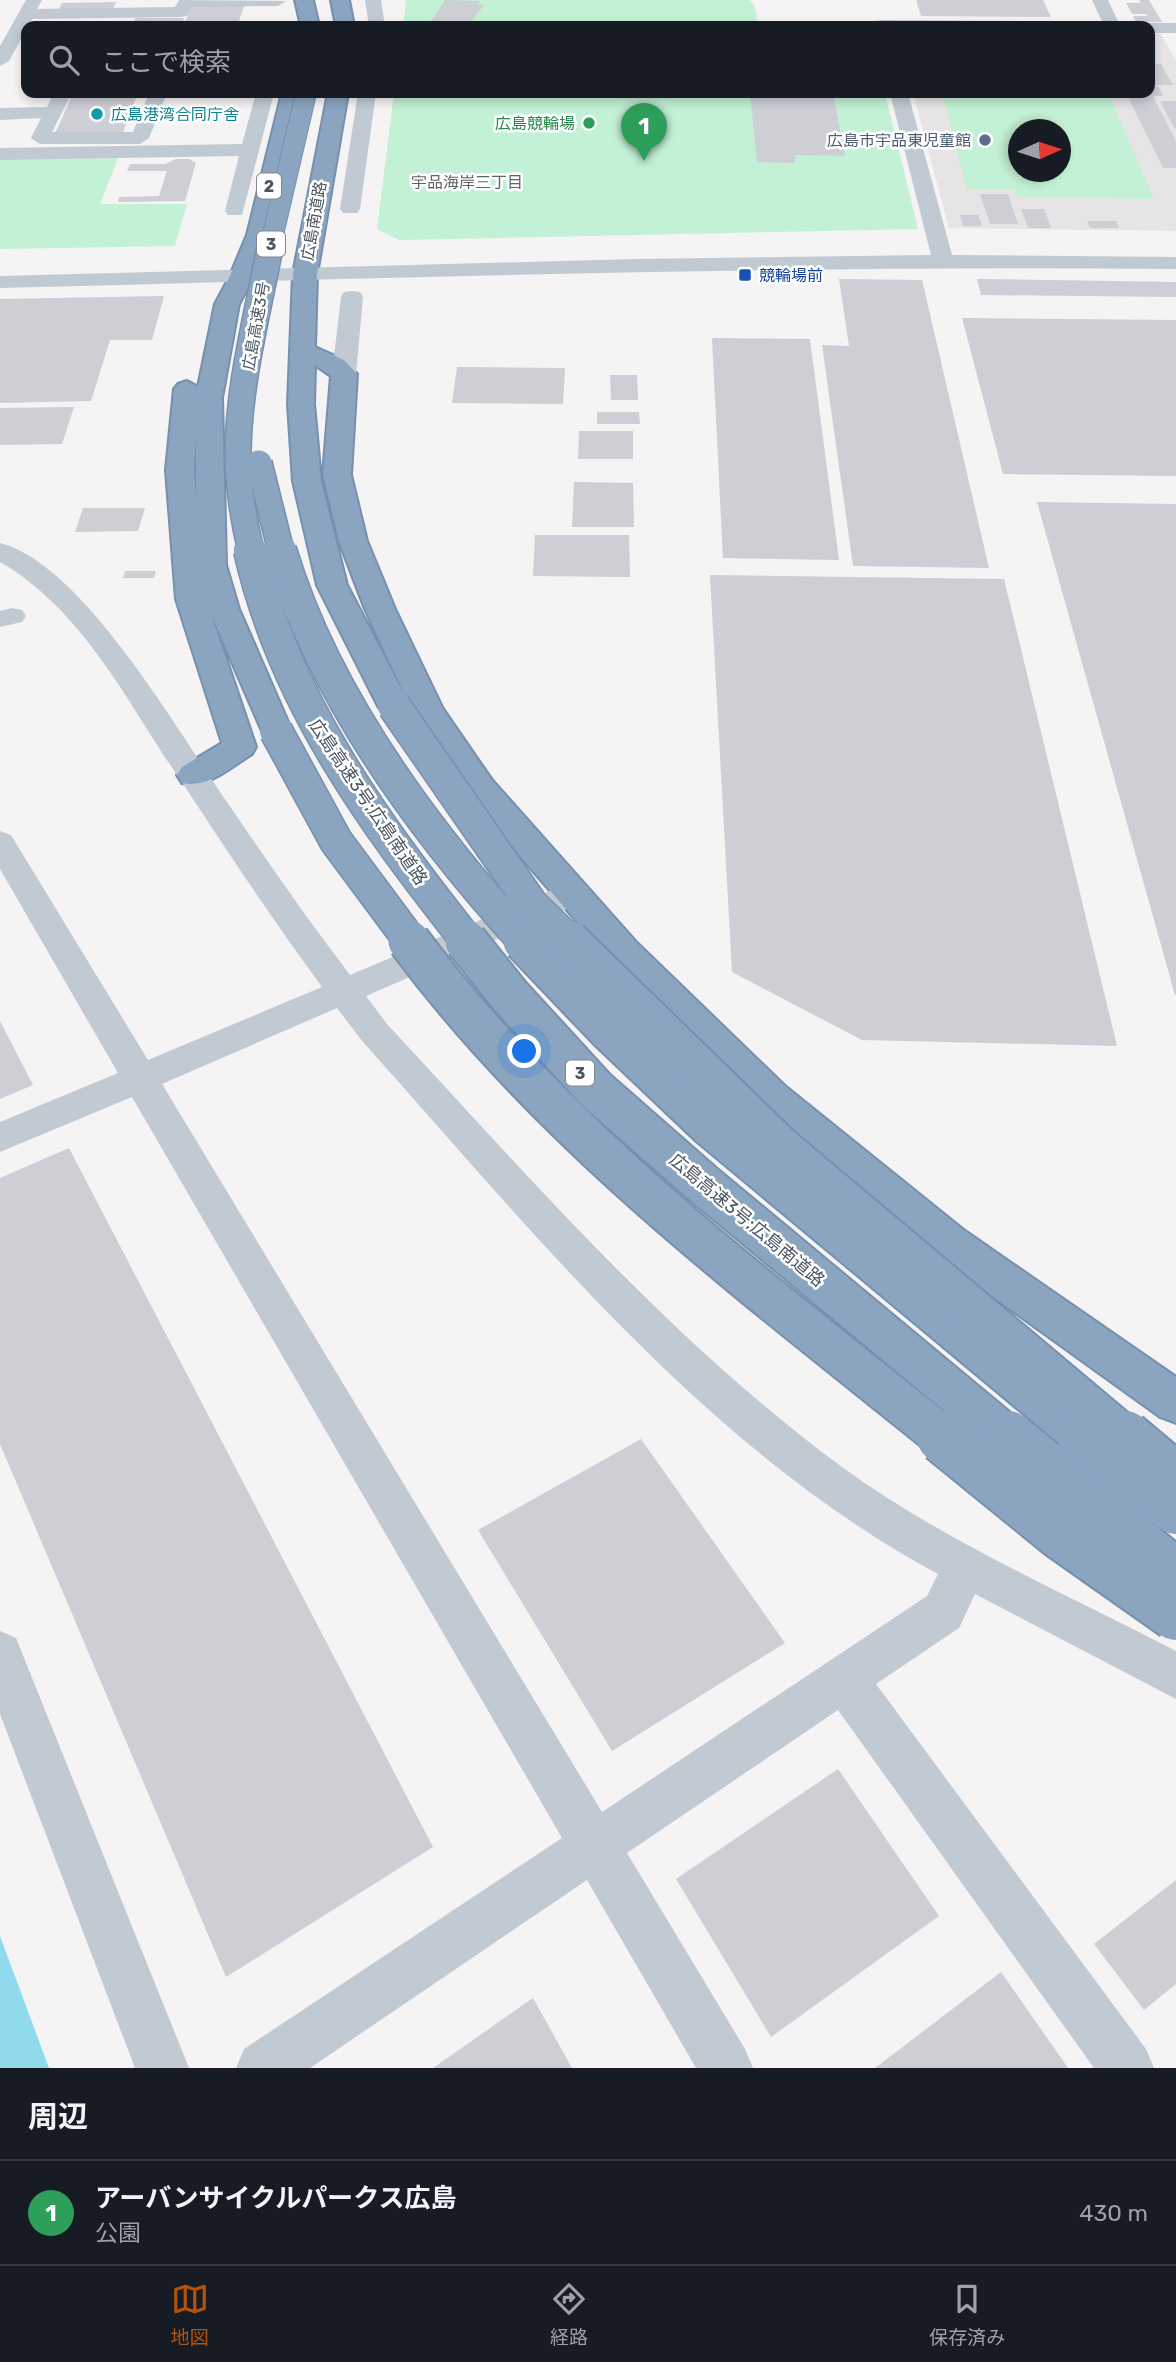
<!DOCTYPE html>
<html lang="ja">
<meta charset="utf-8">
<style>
:root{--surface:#171b24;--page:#242831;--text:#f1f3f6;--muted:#9ea1a6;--line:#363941;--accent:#b45309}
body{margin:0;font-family:Rubik,"Noto Sans JP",sans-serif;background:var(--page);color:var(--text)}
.compass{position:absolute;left:1008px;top:119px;width:63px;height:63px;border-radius:50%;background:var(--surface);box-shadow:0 4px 10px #0003;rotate:87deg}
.you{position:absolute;left:525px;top:1052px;width:24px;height:24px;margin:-18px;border:5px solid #fff;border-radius:50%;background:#1a73e8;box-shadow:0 0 0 10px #1a73e833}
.badge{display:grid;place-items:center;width:46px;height:46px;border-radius:50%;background:var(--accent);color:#fff;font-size:23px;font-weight:700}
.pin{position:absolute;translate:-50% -58px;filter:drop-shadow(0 2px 4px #0008)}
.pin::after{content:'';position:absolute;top:37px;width:24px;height:21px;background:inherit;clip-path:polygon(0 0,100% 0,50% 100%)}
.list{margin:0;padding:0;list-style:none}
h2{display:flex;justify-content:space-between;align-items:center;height:91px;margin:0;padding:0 28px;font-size:30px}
h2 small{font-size:23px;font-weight:400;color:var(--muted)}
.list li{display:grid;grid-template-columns:46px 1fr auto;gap:21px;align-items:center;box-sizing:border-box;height:105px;padding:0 28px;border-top:2px solid var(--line)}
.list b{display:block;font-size:26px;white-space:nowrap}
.list p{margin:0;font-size:23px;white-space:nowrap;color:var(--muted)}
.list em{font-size:23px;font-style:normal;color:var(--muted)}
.icon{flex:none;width:38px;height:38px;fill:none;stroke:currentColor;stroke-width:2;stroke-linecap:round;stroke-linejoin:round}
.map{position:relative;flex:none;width:1176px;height:2068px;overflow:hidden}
.search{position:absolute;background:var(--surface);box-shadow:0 4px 10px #0003;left:21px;right:21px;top:21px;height:77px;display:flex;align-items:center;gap:18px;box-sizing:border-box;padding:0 24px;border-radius:14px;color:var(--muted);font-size:26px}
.sheet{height:196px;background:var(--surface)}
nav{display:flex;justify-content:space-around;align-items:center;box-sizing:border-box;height:98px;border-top:2px solid var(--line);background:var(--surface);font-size:19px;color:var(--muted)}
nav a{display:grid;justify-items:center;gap:4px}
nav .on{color:var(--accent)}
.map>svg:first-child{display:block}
.education{fill:#e6e4e5;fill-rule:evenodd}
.green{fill:#c3f1d5;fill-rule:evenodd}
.water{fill:#90daee}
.building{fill:#cdcfd5}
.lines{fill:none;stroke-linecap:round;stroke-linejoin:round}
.highway-casing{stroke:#7690ad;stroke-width:4}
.minor{fill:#c1cad2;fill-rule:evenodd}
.highway{fill:#8ba5c1;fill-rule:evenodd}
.highway-bridge-far4-casing{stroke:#7690ad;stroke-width:22;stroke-linecap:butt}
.highway-bridge-far3-casing{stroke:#7690ad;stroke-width:28;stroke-linecap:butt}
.highway-bridge-far2-casing{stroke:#7690ad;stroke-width:35;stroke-linecap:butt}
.highway-bridge-far1-casing{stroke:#7690ad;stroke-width:45;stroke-linecap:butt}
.highway-bridge-casing{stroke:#7690ad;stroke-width:56;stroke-linecap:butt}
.highway-bridge-far4{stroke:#8ba5c1;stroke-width:20}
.highway-bridge-far3{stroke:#8ba5c1;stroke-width:25}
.highway-bridge-far2{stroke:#8ba5c1;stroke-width:32}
.highway-bridge-far1{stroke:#8ba5c1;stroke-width:41}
.highway-bridge{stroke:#8ba5c1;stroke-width:52}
.culture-dot{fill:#0f9aa8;stroke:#fff;stroke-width:2.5}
.leisure-dot{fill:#2e9e5b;stroke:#fff;stroke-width:2.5}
.service-dot{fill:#5c6f8a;stroke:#fff;stroke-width:2.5}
.transit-dot{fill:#1a4fb4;stroke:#fff;stroke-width:2.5}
.labels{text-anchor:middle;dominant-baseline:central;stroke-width:5;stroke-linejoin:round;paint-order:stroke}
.far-culture-label{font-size:16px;fill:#0d838f;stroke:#fff;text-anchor:start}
.far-leisure-label{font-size:16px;fill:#27864d;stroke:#fff;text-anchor:end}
.far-service-label{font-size:16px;fill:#4e5e75;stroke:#fff;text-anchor:end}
.far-neighbourhood-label{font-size:16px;fill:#5f6368;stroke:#fff}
.shield{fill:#fff;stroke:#808990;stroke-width:2}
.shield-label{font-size:16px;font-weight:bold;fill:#4a5661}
.far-street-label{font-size:16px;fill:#4a5661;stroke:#fff}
.far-transit-label{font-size:16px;fill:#164399;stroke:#fff;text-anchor:start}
.street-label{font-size:18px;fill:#4a5661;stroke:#fff}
</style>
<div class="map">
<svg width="1176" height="2068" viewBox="0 0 1176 2068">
<rect width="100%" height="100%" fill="#f5f3f3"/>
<path class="education" d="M1150 32 1161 34 1176 61V231L949 228 913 93H1150ZM1018 130H1060V172H1018Z"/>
<g class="green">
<path d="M406 0H750L755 7 758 26H403Z"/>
<path d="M394 93H885L918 229 399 240 377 229Z"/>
<path d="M942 93H1108L1154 199 1018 197 1015 190 967 189ZM1018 130H1060V172H1018Z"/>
<path d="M118 158 100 204H187L175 246 0 249V159Z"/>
</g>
<path class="water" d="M0 1936 49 2068H0Z"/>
<g class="building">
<path d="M445 0 480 1 478 4 484 5 468 26H428Z"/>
<path d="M916 0H1043L1051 17 921 16Z"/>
<path d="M1139 0H1149L1162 22H1136L1133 16H1147L1146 14H1132L1126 3H1141Z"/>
<path d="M116 2 112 11H58L62 3Z"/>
<path d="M204 3H245L238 24 184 25 191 8Z"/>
<path d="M135 18H184L181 26H132Z"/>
<path d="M1150 64H1161L1173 85H1151Z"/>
<path d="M1150 87H1159L1163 96H1153L1176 141V168H1163L1126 93H1150Z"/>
<path d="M73 93H138L122 135 54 136Z"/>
<path d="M750 93H833L845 156 795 155V163L757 162Z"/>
<path d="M1160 101H1176V128H1174Z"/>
<path d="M176 159H189L196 163 185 201 118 202 119 197 159 196 167 171H127L130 164H165Z"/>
<path d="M980 194H1008L1018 224H990Z"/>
<path d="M1021 209H1044L1051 228H1028Z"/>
<path d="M960 215H978L982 226H963Z"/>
<path d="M1087 221H1116L1119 228H1090Z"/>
<path d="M839 279 922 280 989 568 853 566 822 345 849 346Z"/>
<path d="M977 279 1176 282V297L981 295Z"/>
<path d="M164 296 152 340H110L91 401 0 403V299Z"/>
<path d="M962 318 1176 320V476L1003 474Z"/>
<path d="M712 338 810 339 839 560 723 558Z"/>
<path d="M457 367 565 368 563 404 452 403Z"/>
<path d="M610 375H637L638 400H611Z"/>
<path d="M74 407 62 444 0 445V408Z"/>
<path d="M597 412H639L640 424H597Z"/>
<path d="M579 431H633V459H578Z"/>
<path d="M574 482 633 483 634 527H572Z"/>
<path d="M1037 502 1176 504V995H1175Z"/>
<path d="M83 508H145L138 531 75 532Z"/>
<path d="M535 535H629L630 577 533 576Z"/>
<path d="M125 571H156L154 578H123Z"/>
<path d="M710 575 1004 579 1117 1046 862 1040 732 972Z"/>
<path d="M0 1021 33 1085 0 1099Z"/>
<path d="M69 1148 433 1847 226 1977 0 1444V1178Z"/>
<path d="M641 1439 785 1643 612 1751 478 1530Z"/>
<path d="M838 1769 939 1916 771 2037 676 1879Z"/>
<path d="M1176 1880V1984L1144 2010 1094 1944Z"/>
<path d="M1001 1972 1068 2068H875Z"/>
<path d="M533 1998 572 2068H433Z"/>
</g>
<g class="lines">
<g class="highway-casing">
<g id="highway">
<path d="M295 0H313L319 26H301Z"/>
<path d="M331 0H349L354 26H336Z"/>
<path d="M282 93H302L269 235 253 278 239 304 222 398 226 565 239 609 292 731 287 738 276 741 265 738 211 614 256 747 252 754C231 767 208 789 182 783L177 775 182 767 222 743 176 599 166 470 174 389 178 384 187 381 198 387 215 304 229 278 247 235ZM196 437V498L194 470Z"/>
<path d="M328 93H348L317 274 315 347 344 360 357 374 351 475 367 541 395 609 443 709 492 780 637 943 785 1086 965 1231 1176 1377V1423L1160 1417 935 1255 757 1108 611 961 468 796 410 706 405 713 394 716 383 713 378 706 317 585 293 481 288 404 293 274ZM315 365 331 376 323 475 339 541 365 609 407 700 347 585 321 481 314 404Z"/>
</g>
</g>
<g class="minor">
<path d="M26 0H42L37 9 175 7 179 0 286 1 278 6 192 7 187 16 181 17 32 19 9 61 0 66V46Z"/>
<path d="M365 0H381L385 26H369Z"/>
<path d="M1092 0H1108L1120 26H1104Z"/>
<path d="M882 20 1021 21 1029 26H874L876 21Z"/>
<path d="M1150 23H1176V33H1150V26H1143Z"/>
<path d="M54 93H72L52 132H133L149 93H167L149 138 140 144H40L31 138 41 118 0 120V108L47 107Z"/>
<path d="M256 93H274L242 215H228L225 211 239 156 0 160V148L242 144Z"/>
<path d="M358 93H376L360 209 357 213H343L340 209Z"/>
<path d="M890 93H908L952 255 1176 257V269C784 265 392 278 0 288V276L636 259 931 255Z"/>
<path d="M352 291 360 292 363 297 356 374 352 379H336L332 374 341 297 344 292Z"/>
<path d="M0 543C83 564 178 732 227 802 267 861 307 919 350 975L561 886 572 883 583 886 588 894 583 902 366 996 387 1024C531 1179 671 1341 842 1467 942 1540 1066 1594 1176 1651V1699L975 1594 959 1628 876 1684 1146 2049 1154 2068H1094L838 1710 627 1853 745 2049 753 2068H696L587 1880 310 2068H236L244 2049 562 1838 132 1097 0 1152V1122L118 1073 0 869V831L11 835 148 1060 322 987C268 914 219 838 169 763 121 690 78 607 0 562ZM337 1008 363 1042C536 1235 706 1449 938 1574L927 1596 602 1812 162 1084Z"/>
<path d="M12 608 22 610 26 616 22 622 0 627V611Z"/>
<path d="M0 1631 16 1638 189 2068H135L0 1714Z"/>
</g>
<use href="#highway" class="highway"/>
<g class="highway-bridge-far4-casing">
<path id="highway-bridge-far4" d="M271 243 306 93"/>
</g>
<g class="highway-bridge-far3-casing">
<g id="highway-bridge-far3">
<path d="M259 463 281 551"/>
<path d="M251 551C244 522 239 491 238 461 237 388 258 313 271 242"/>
</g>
</g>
<g class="highway-bridge-far2-casing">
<g id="highway-bridge-far2">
<path d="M250 550C284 701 374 823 468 942"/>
<path d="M280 550C323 695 425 832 525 942"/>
<path d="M394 706 532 905 570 942"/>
<path d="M276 731 336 841 411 942"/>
</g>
</g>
<g class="highway-bridge-far1-casing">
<g id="highway-bridge-far1">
<path d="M409 941C555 1138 756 1286 945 1439"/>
<path d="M466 941 510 996 596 1090 702 1183 1010 1439"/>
<path d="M524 941 610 1031 709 1125 1086 1439"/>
<path d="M568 941 781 1148 1127 1439"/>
</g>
</g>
<g class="highway-bridge-casing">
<g id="highway-bridge">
<path d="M943 1437 1061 1533 1176 1614"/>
<path d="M1008 1437 1176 1576"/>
<path d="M1084 1437 1176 1508"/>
<path d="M1125 1437 1169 1474"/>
</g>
</g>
<use href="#highway-bridge-far4" class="highway-bridge-far4"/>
<use href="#highway-bridge-far3" class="highway-bridge-far3"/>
<use href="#highway-bridge-far2" class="highway-bridge-far2"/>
<use href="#highway-bridge-far1" class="highway-bridge-far1"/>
<use href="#highway-bridge" class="highway-bridge"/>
</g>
<circle class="culture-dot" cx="97" cy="114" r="7"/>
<circle class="leisure-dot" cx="589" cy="123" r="7"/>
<circle class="service-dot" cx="985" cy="140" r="7"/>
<rect class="transit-dot" x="738" y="268" width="14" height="14" rx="3.5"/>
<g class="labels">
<g class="far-culture-label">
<text x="111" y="114">広島港湾合同庁舎</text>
</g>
<g class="far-leisure-label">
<text x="575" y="123">広島競輪場</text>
</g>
<g class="far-service-label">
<text x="971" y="140">広島市宇品東児童館</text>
</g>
<g class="far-neighbourhood-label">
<text x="467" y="182">宇品海岸三丁目</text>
</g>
<g class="shield">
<rect x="257" y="173.5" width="24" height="25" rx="5"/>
<rect x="257" y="231.5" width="28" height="25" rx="5"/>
<rect x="566" y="1060.5" width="28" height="25" rx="5"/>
</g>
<g class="shield-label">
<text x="269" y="186">2</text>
<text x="271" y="244">3</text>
<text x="580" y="1073">3</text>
</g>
<g class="far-street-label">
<text transform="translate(314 221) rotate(-80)">広島南道路</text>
<text transform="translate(256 326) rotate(-80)">広島高速3号</text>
</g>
<g class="far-transit-label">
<text x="759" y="275">競輪場前</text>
</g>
<g class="street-label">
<text transform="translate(368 802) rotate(56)">広島高速3号;広島南道路</text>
<text transform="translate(747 1220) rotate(40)">広島高速3号;広島南道路</text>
</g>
</g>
</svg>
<svg class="compass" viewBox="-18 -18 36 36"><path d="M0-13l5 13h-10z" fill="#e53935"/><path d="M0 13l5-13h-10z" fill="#9ea1a6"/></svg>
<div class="you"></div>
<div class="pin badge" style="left:644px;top:161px;background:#2e9e5b">1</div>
<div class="search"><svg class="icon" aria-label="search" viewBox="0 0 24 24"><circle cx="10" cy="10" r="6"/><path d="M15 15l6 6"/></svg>ここで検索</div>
</div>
<section class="sheet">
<h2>周辺<small></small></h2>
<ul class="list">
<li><span class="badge" style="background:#2e9e5b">1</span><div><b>アーバンサイクルパークス広島</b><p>公園</p></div><em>430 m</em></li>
</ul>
</section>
<nav>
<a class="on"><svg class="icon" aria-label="map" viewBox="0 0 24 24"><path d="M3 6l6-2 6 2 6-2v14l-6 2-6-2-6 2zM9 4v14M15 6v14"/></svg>地図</a>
<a><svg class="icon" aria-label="directions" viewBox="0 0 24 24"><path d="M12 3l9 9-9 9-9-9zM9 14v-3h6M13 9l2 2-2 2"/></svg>経路</a>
<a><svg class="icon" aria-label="saved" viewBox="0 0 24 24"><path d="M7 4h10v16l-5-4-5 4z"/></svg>保存済み</a>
</nav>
